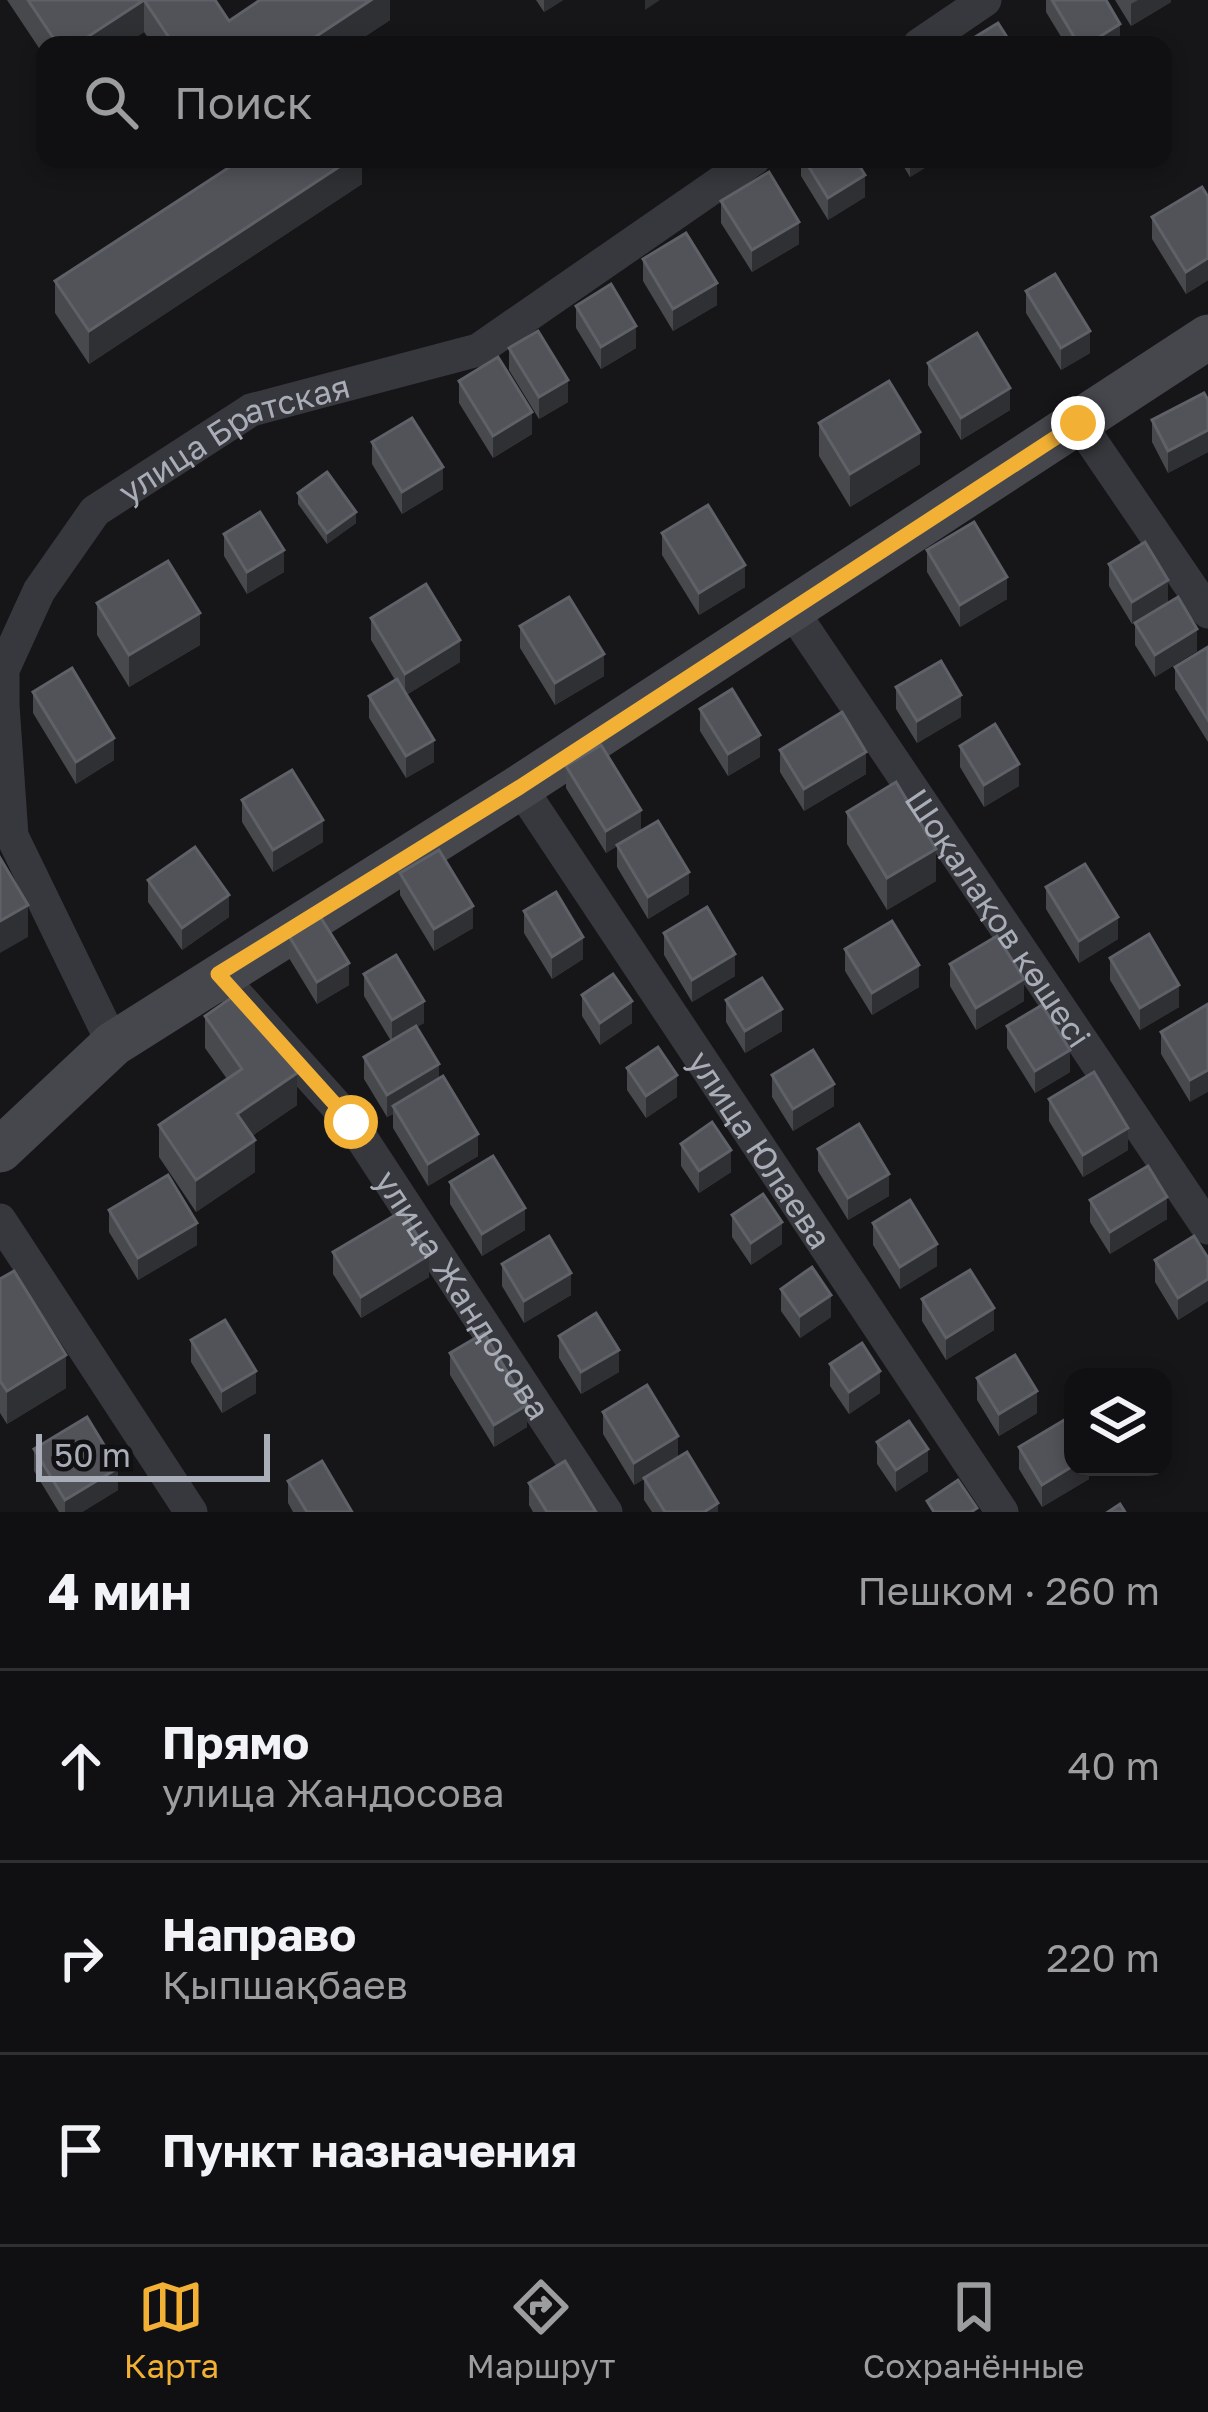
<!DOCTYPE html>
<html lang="ru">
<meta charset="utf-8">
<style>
:root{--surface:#101012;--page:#1e1e20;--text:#f1f3f6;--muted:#9c9d9f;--line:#303032;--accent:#f2b134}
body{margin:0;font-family:"Golos Text",sans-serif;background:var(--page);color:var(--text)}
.controls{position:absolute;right:36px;bottom:36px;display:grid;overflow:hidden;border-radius:24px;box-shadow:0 6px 18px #0003}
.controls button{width:108px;height:108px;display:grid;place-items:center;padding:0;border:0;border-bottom:3px solid var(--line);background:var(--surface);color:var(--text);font:60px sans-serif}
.scale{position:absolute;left:36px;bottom:30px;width:234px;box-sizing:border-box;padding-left:12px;border:6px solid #a8adb8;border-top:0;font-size:33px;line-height:42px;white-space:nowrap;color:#a8adb8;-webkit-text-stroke:9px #111113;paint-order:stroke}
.stop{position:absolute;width:36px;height:36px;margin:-27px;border:9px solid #f2b134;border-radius:50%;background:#fff}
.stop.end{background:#f2b134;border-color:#fff;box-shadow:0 3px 12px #0008}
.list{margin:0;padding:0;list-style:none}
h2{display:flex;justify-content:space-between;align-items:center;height:156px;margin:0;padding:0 48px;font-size:51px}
h2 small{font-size:39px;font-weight:400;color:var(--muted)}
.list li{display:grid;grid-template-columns:78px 1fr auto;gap:36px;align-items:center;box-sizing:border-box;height:192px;padding:0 48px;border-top:3px solid var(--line)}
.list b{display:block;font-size:45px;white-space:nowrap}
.list p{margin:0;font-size:39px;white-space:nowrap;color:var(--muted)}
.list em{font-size:39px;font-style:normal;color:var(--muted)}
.icon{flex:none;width:66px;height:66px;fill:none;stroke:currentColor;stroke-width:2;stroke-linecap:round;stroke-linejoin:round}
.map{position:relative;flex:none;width:1208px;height:1512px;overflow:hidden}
.search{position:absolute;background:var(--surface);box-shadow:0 6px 18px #0003;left:36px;right:36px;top:36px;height:132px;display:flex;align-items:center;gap:30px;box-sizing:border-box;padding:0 42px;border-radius:24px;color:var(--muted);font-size:45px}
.sheet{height:732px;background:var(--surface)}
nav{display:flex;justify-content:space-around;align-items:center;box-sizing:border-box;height:168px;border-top:3px solid var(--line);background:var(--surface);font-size:33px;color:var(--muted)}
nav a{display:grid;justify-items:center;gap:6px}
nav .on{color:var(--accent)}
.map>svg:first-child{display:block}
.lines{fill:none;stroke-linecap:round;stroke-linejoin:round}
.street{stroke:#37383d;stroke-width:33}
.secondary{stroke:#45474d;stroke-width:45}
.wall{fill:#47494d}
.shaded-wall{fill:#2f3033}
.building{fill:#525359;stroke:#5f6168;stroke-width:3}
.route{stroke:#f2b134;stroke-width:15}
.labels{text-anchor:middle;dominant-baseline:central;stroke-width:10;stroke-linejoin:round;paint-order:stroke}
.street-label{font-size:33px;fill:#a8adb8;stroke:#111113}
</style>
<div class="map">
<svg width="1208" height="1512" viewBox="0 0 1208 1512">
<rect width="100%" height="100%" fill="#161618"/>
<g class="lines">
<g class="street">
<path d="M919 45 985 0"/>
<path d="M1079 423 1208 612"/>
<path id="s1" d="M791 609 1208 1228"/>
<path id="s2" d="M520 787 1002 1512"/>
<path id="s3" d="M236 994 351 1122 606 1512"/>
<path id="s4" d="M113 1044 12 836 3 705V670L39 591 95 511 251 410 478 350 754 159"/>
<path d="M0 1220 191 1512"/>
</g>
<path class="secondary" d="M0 1150 113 1044 520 787 1208 337"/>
</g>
<g class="wall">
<path d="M7 0H215L229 21 390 0V20L352 45H153L144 32 124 45H45V57Z"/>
<path d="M536 0H563L544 12Z"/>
<path d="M1046 0H1106L1120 45H1066L1046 12Z"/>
<path d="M1115 0H1171V2L1131 26Z"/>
<path d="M226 159H362V184L89 364 55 313V281L231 166Z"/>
<path d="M801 159H855L865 197 828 220 801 176Z"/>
<path d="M899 159H939L910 177Z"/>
<path d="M1208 197V280L1186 294 1152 239V217Z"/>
<path d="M721 201 799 244 752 272 721 223Z"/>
<path d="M643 259 717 305 673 331 643 281Z"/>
<path d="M1026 291 1090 353 1061 370 1026 313Z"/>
<path d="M576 306 636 348 601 369 576 328Z"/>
<path d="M509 348 568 402 539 419 509 370Z"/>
<path d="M928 363 1010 410 961 440 928 385Z"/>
<path d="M459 381 532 434 493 458 459 403Z"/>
<path d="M1208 400V452L1168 473 1152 442V420Z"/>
<path d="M819 423 920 464 850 507 819 456Z"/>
<path d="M372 442 443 489 402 514 372 464Z"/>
<path d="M298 493 356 523 327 544 298 504Z"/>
<path d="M662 533 745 587 699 615 662 555Z"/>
<path d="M224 534 284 572 247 594 224 556Z"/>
<path d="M927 550 1007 599 960 627 927 572Z"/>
<path d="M1109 564 1168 602 1132 624 1109 586Z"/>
<path d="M97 603 200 645 129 687 97 635Z"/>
<path d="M371 618 460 662 406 695 434 762 406 778 369 718V696L395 680 371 640Z"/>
<path d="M1135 623 1197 651 1155 677 1135 645Z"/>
<path d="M520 626 604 676 555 705 520 648Z"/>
<path d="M1208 647V742L1175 689V667Z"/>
<path d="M896 687 961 717 917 743 896 709Z"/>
<path d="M33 692 114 760 76 784 33 713Z"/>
<path d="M700 709 760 757 728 776 700 731Z"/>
<path d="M960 746 1019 786 984 807 960 767Z"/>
<path d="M780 750 866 774 804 811 780 772Z"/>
<path d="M566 766 641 831 689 894 648 919 617 867V846L606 853 566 788Z"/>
<path d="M242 800 323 842 273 872 242 822Z"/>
<path d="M847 812 936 881 887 910 847 844Z"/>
<path d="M400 873 473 928 434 951 400 895Z"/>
<path d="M148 880 229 917 182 950 148 902Z"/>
<path d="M1046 887 1118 939 1079 963 1046 909Z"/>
<path d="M524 911 583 959 552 979 524 933Z"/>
<path d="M664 933 735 976 692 1002 664 955Z"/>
<path d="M289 936 349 985 317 1004 289 958Z"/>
<path d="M845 949 919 987 872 1015 845 971Z"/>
<path d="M1110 958 1179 1007 1140 1030 1110 980Z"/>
<path d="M950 964 1024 1001 976 1030 950 986Z"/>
<path d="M364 974 424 1023 416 1027 439 1078 478 1156 428 1186 393 1128V1114L387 1117 364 1079V1057L391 1041 364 996Z"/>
<path d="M582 995 632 1023 600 1045 582 1016Z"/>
<path d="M726 1000 782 1031 745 1053 726 1022Z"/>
<path d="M1208 1004 1190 1102 1161 1054V1032Z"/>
<path d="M205 1016 297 1105 252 1136 255 1172 196 1212 159 1157V1125L227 1079 205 1048Z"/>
<path d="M1007 1026 1070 1072 1035 1093 1007 1048Z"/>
<path d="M627 1068 677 1097 646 1118 627 1090Z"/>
<path d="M772 1075 834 1106 793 1131 772 1097Z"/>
<path d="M1049 1099 1128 1150 1083 1177 1049 1121Z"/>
<path d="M681 1144 731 1172 699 1193 681 1166Z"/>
<path d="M818 1149 889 1196 848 1220 818 1171Z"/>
<path d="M450 1182 525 1230 482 1256 450 1204Z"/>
<path d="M1090 1200 1167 1219 1110 1254 1090 1222Z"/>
<path d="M109 1210 197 1245 138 1280 109 1232Z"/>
<path d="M732 1215 782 1244 751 1265 732 1237Z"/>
<path d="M873 1223 937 1266 900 1289 873 1245Z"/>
<path d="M333 1252 429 1277 361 1318 333 1274Z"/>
<path d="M1208 1258V1301L1178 1320 1155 1282V1260Z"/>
<path d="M502 1264 571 1295 524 1323 502 1286Z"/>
<path d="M0 1279 66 1388 7 1424 0 1413Z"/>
<path d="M781 1289 831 1317 800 1338 781 1311Z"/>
<path d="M922 1299 994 1330 946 1360 922 1321Z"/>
<path d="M559 1336 619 1372 581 1394 559 1358Z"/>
<path d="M191 1340 256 1393 222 1413 191 1362Z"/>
<path d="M450 1353 527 1427 494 1447 450 1375Z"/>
<path d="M830 1364 880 1393 849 1414 830 1386Z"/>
<path d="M977 1378 1037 1413 999 1436 977 1400Z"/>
<path d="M603 1412 678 1458 718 1512H652L644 1500V1479L634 1485 603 1434Z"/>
<path d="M877 1442 928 1471 896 1492 877 1464Z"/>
<path d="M1019 1447 1089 1467V1479L1042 1507 1019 1469Z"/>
<path d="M34 1449 118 1490 82 1512H59L34 1471Z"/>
<path d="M288 1481 352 1512H293L288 1503Z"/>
<path d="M529 1483 596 1512H533L529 1505Z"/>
</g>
<g class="shaded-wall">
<path d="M144 0V32L124 45H75Z"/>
<path d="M371 0H390V20L352 45H303Z"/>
<path d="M544 0H563L544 12Z"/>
<path d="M645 0H660L645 10Z"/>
<path d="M1138 0H1171V2L1131 26V4Z"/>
<path d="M1120 24V45H1086Z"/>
<path d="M351 159H362V184L89 364V331Z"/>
<path d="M910 159H939L910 177Z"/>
<path d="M865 175V197L828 220V198Z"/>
<path d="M799 222V244L752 272V250Z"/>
<path d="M1208 258V280L1186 294V272Z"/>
<path d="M717 283V305L673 331V309Z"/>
<path d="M636 326V348L601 369V347Z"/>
<path d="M1090 331V353L1061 370V348Z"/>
<path d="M568 380V402L539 419V397Z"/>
<path d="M1010 388V410L961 440V418Z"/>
<path d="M532 412V434L493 458V436Z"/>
<path d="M1208 430V452L1168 473V451Z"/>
<path d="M920 432V464L850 507V474Z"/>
<path d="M443 467V489L402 514V492Z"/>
<path d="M356 512V523L327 544V533Z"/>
<path d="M284 550V572L247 594V572Z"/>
<path d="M745 565V587L699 615V593Z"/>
<path d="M1007 577V599L960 627V605Z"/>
<path d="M1168 580V602L1132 624V602Z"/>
<path d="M200 613V645L129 687V655Z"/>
<path d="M1197 629V651L1155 677V655Z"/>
<path d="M460 640V662L405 696V674Z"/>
<path d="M604 654V676L555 705V683Z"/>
<path d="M961 695V717L917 743V721Z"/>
<path d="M760 735V757L728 776V754Z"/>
<path d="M114 738V760L76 784V762Z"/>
<path d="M434 740V762L406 778V756Z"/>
<path d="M866 752V774L804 811V789Z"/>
<path d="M1019 764V786L984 807V785Z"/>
<path d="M641 810V832L606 853V831Z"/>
<path d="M323 820V842L273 872V850Z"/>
<path d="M936 849V881L887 910V878Z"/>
<path d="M689 872V894L648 919V897Z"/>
<path d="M229 895V917L182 950V928Z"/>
<path d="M28 905V937L0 953V921Z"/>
<path d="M473 906V928L434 951V929Z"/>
<path d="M1118 917V939L1079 963V941Z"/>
<path d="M583 937V959L552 979V957Z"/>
<path d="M735 954V976L692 1002V980Z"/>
<path d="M349 963V985L317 1004V982Z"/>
<path d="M919 965V987L872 1015V993Z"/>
<path d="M1024 979V1001L976 1030V1008Z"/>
<path d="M1179 985V1007L1140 1030V1008Z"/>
<path d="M424 1001V1023L392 1042V1020Z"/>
<path d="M632 1001V1023L600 1045V1023Z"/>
<path d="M782 1009V1031L745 1053V1031Z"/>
<path d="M1070 1050V1072L1035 1093V1071Z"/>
<path d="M439 1064V1086L393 1106V1114L387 1117V1095Z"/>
<path d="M1208 1070V1092L1190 1102V1080Z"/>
<path d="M297 1073V1105L237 1146V1114Z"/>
<path d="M677 1075V1097L646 1118V1096Z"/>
<path d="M834 1084V1106L793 1131V1109Z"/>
<path d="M1128 1128V1150L1083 1177V1155Z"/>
<path d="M478 1134V1156L428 1186V1164Z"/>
<path d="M255 1140V1172L196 1212V1180Z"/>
<path d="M731 1150V1172L699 1193V1171Z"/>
<path d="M889 1174V1196L848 1220V1198Z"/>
<path d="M1167 1197V1219L1110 1254V1232Z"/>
<path d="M525 1208V1230L482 1256V1234Z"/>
<path d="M782 1222V1244L751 1265V1243Z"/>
<path d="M197 1223V1245L138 1280V1258Z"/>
<path d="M937 1244V1266L900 1289V1267Z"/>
<path d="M429 1255V1277L361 1318V1297Z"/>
<path d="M571 1273V1295L524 1323V1301Z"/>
<path d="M1208 1279V1301L1178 1320V1298Z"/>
<path d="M831 1295V1317L800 1338V1316Z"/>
<path d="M994 1308V1330L946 1360V1338Z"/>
<path d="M619 1350V1372L581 1394V1372Z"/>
<path d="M66 1355V1388L7 1424V1391Z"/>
<path d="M256 1371V1393L222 1413V1391Z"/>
<path d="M880 1371V1393L849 1414V1392Z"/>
<path d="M1037 1391V1413L999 1436V1414Z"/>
<path d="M527 1405V1427L494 1447V1425Z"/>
<path d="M678 1436V1458L634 1485V1463Z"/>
<path d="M928 1449V1471L896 1492V1470Z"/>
<path d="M1073 1467H1089V1479L1042 1507V1485Z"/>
<path d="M118 1468V1490L82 1512H65V1500Z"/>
<path d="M718 1503V1512H704Z"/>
</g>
<g class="building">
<path d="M28 0H144L75 45H58Z"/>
<path d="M144 0H215L229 21 260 0H371L303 45H174Z"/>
<path d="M1052 0H1106L1120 24 1086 45H1079Z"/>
<path d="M998 23 1012 45H962Z"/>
<path d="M242 159H351L89 331 55 281Z"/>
<path d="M804 159H855L865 175 828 198Z"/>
<path d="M769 172 799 222 752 250 721 201Z"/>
<path d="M1202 187 1208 197V258L1186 272 1152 217Z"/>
<path d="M686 233 717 283 673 309 643 259Z"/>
<path d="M1055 274 1090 331 1061 348 1026 291Z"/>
<path d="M611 284 636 326 601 347 576 306Z"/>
<path d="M538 331 568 380 539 397 509 348Z"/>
<path d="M977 333 1010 388 961 418 928 363Z"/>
<path d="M498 357 532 412 493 436 459 381Z"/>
<path d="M889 381 920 432 850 474 819 423Z"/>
<path d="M1204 393 1208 400V430L1168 451 1152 420Z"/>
<path d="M412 418 443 467 402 492 372 442Z"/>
<path d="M327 472 356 512 327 533 298 493Z"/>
<path d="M708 505 745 565 699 593 662 533Z"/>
<path d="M260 512 284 550 247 572 224 534Z"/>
<path d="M974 522 1007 577 960 605 927 550Z"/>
<path d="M1145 542 1168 580 1132 602 1109 564Z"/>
<path d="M168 561 200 613 129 655 97 603Z"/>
<path d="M426 584 460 640 405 674 371 618Z"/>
<path d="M569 597 604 654 555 683 520 626Z"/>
<path d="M1178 597 1197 629 1155 655 1135 623Z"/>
<path d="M1208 647V720L1175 667Z"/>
<path d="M941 661 961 695 917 721 896 687Z"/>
<path d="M72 668 114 738 76 762 33 692Z"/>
<path d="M397 679 434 740 406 756 369 696Z"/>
<path d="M732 689 760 735 728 754 700 709Z"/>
<path d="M842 712 866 752 804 789 780 750Z"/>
<path d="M995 724 1019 764 984 785 960 746Z"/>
<path d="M601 745 641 810 606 831 566 766Z"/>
<path d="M292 770 323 820 273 850 242 800Z"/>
<path d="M896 782 936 849 887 878 847 812Z"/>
<path d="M658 821 689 872 648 897 617 845Z"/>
<path d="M195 847 229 895 182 928 148 880Z"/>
<path d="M439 850 473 906 434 929 400 873Z"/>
<path d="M0 858 28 905 0 921Z"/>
<path d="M1085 864 1118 917 1079 941 1046 887Z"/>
<path d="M556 892 583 937 552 957 524 911Z"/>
<path d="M707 907 735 954 692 980 664 933Z"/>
<path d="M321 918 349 963 317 982 289 936Z"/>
<path d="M892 921 919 965 872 993 845 949Z"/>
<path d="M1149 934 1179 985 1140 1008 1110 958Z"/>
<path d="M997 936 1024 979 976 1008 950 964Z"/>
<path d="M396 955 424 1001 392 1020 364 974Z"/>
<path d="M613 974 632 1001 600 1023 582 995Z"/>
<path d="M762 978 782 1009 745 1031 726 1000Z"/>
<path d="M241 991 297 1073 237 1114 255 1140 196 1180 159 1125 242 1069 205 1016Z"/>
<path d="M1208 1004V1070L1190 1080 1161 1032Z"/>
<path d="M1042 1005 1070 1050 1035 1071 1007 1026Z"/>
<path d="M416 1026 439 1064 387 1095 364 1057Z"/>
<path d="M658 1047 677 1075 646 1096 627 1068Z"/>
<path d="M813 1050 834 1084 793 1109 772 1075Z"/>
<path d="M1094 1072 1128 1128 1083 1155 1049 1099Z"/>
<path d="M443 1076 478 1134 428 1164 393 1106Z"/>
<path d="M712 1122 731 1150 699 1171 681 1144Z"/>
<path d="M859 1124 889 1174 848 1198 818 1149Z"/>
<path d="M493 1156 525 1208 482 1234 450 1182Z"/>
<path d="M1148 1166 1167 1197 1110 1232 1090 1200Z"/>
<path d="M168 1175 197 1223 138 1258 109 1210Z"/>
<path d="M763 1194 782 1222 751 1243 732 1215Z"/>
<path d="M910 1200 937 1244 900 1267 873 1223Z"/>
<path d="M402 1211 429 1255 361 1297 333 1252Z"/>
<path d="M549 1236 571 1273 524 1301 502 1264Z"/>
<path d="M1194 1236 1208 1258V1279L1178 1298 1155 1260Z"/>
<path d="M812 1267 831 1295 800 1316 781 1289Z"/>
<path d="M970 1270 994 1308 946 1338 922 1299Z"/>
<path d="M14 1271 66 1355 7 1391 0 1381V1279Z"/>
<path d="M596 1313 619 1350 581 1372 559 1336Z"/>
<path d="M225 1320 256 1371 222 1391 191 1340Z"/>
<path d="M484 1333 527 1405 494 1425 450 1353Z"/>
<path d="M862 1343 880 1371 849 1392 830 1364Z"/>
<path d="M1015 1355 1037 1391 999 1414 977 1378Z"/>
<path d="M647 1385 678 1436 634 1463 603 1412Z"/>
<path d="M87 1417 118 1468 65 1500 34 1449Z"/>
<path d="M1066 1419 1073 1430V1466L1042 1485 1019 1447Z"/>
<path d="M909 1421 928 1449 896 1470 877 1442Z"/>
<path d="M687 1452 718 1503 704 1512H665L644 1478Z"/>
<path d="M322 1461 352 1512H307L288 1481Z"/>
<path d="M565 1461 596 1512H547L529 1483Z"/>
<path d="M958 1480 977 1508 971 1512H934L927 1501Z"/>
<path d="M1120 1504 1125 1512H1108Z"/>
</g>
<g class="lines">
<path class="route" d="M351 1122 218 974 520 787 1078 423"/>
</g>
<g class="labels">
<g class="street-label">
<text stroke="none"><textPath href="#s4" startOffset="741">улица Братская</textPath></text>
<text stroke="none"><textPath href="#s1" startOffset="372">Шоқалақов көшесі</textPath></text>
<text stroke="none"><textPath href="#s2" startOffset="435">улица Юлаева</textPath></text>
<text stroke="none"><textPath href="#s3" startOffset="378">улица Жандосова</textPath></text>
</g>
</g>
</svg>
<div class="controls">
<button><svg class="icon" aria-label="layers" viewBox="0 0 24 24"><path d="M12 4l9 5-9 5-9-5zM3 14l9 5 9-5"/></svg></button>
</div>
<div class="scale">50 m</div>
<div class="stop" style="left:351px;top:1122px"></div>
<div class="stop end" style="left:1078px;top:423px"></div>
<div class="search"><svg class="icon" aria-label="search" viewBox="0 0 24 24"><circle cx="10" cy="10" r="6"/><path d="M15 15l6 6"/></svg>Поиск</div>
</div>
<section class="sheet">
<h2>4 мин<small>Пешком · 260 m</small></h2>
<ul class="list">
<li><svg class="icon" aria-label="ahead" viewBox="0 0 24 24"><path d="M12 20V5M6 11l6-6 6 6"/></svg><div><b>Прямо</b><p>улица Жандосова</p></div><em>40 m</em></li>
<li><svg class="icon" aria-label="right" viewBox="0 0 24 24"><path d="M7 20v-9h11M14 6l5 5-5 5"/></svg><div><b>Направо</b><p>Қыпшақбаев</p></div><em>220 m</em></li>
<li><svg class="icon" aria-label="arrive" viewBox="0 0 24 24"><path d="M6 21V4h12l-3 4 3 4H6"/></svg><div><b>Пункт назначения</b></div></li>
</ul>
</section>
<nav>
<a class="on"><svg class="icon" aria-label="map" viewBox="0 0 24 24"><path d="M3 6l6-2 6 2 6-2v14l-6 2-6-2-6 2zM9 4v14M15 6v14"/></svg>Карта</a>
<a><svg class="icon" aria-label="directions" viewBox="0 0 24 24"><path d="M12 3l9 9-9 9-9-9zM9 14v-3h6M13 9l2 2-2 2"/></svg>Маршрут</a>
<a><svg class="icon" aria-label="saved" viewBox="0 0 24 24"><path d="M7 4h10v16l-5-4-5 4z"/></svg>Сохранённые</a>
</nav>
